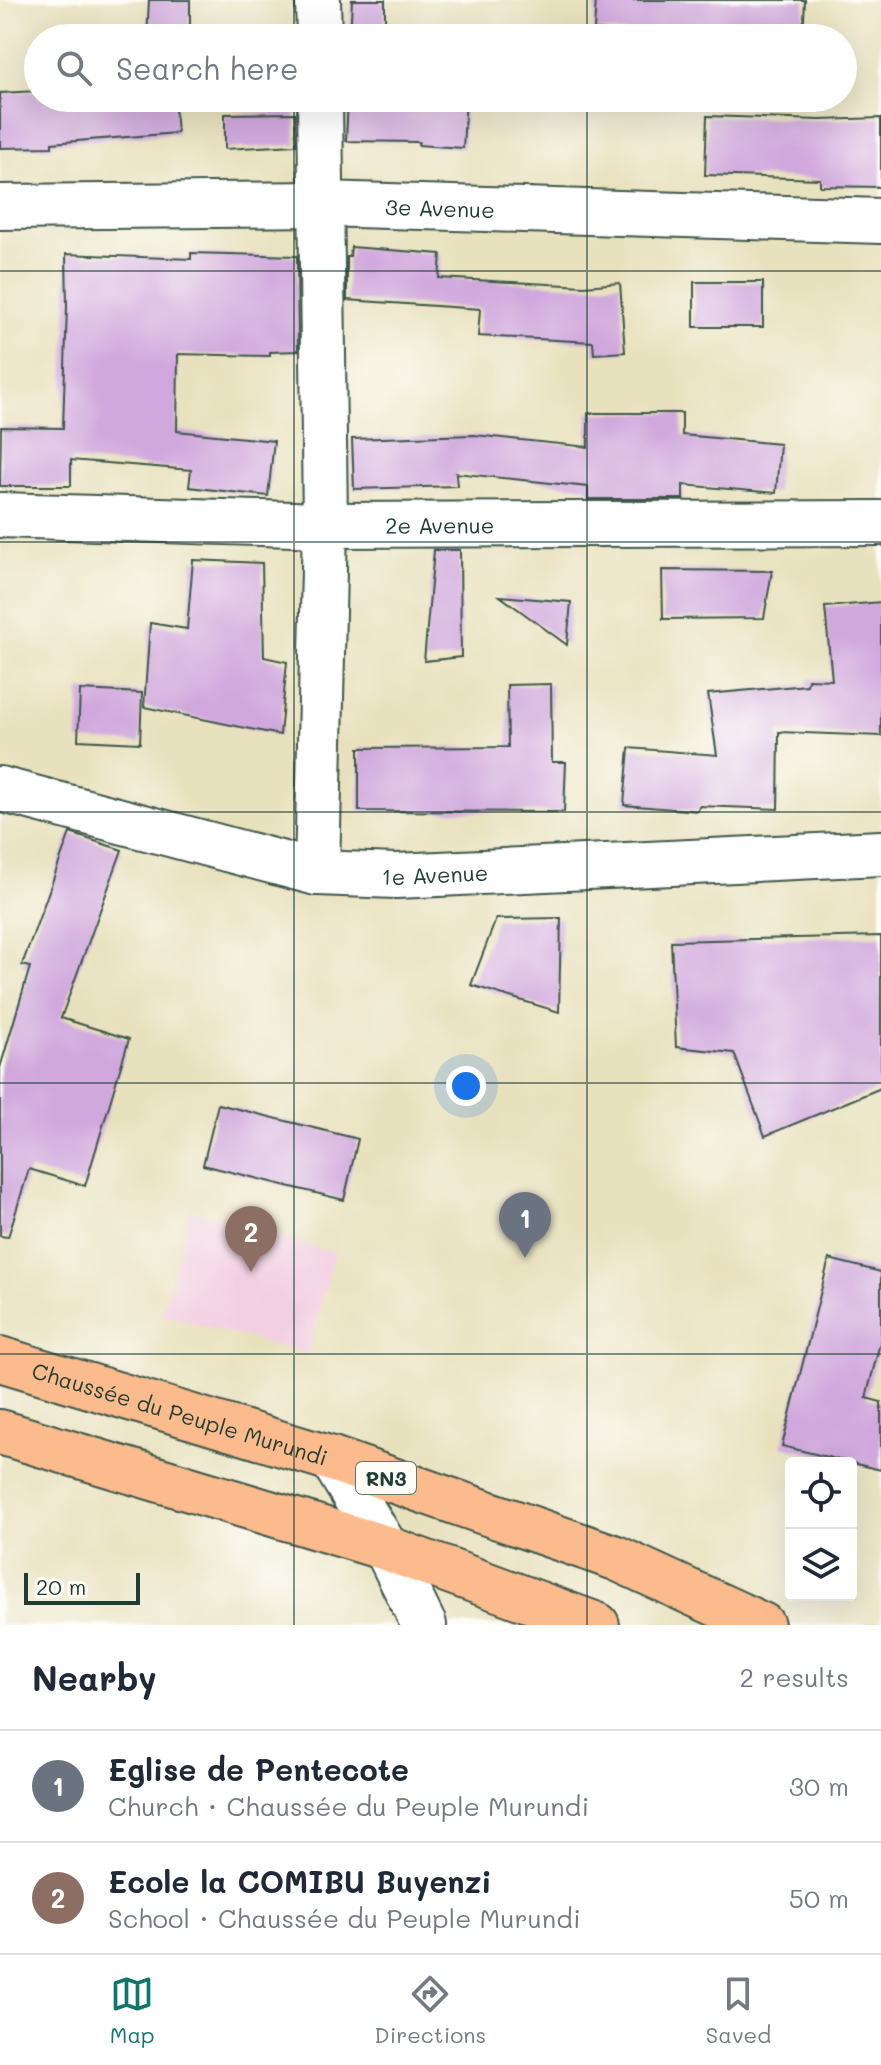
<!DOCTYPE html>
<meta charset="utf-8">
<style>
:root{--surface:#fff;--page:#f6f6f7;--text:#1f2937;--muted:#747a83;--line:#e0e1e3;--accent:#0f766e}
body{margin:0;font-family:Mali,sans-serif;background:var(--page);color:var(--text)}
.controls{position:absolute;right:24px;bottom:24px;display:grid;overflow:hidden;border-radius:8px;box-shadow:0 8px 32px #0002}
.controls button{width:72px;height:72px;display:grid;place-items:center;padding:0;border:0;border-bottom:2px solid var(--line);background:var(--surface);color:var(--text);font:40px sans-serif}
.scale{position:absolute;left:24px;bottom:20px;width:116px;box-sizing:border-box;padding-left:8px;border:4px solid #1f3d34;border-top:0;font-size:22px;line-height:28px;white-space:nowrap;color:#1f3d34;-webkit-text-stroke:6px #fdfcf7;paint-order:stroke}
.you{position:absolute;left:466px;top:1086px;width:28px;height:28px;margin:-20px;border:6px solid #fff;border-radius:50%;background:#1a73e8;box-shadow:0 0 0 12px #1a73e833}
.badge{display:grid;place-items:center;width:52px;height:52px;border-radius:50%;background:var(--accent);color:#fff;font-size:26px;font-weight:700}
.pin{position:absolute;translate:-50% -66px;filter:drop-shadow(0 2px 4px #0008)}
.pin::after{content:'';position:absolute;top:42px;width:28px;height:24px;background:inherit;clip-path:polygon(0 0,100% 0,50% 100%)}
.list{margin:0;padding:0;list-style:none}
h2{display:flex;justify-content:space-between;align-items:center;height:104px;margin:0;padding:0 32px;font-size:34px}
h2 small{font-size:26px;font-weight:400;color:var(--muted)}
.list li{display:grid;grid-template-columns:52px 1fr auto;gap:24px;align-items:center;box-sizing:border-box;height:112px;padding:0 32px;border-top:2px solid var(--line)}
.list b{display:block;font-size:30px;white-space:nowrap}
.list p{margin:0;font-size:26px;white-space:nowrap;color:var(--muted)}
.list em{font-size:26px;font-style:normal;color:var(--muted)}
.icon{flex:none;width:44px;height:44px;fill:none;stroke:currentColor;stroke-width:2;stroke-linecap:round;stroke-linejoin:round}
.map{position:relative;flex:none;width:881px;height:1625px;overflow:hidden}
.search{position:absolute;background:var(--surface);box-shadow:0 8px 32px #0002;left:24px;right:24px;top:24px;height:88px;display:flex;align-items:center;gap:20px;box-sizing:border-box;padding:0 28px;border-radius:44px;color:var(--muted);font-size:30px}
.sheet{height:328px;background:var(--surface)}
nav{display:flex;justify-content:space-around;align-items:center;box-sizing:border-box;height:112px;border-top:2px solid var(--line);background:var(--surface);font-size:22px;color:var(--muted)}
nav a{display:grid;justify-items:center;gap:4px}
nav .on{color:var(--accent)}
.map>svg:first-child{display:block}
.built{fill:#f2cfe2}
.building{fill:#d0a8dd}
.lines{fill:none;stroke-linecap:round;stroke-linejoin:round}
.minor-casing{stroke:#3d5649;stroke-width:48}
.tertiary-casing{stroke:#3d5649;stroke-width:48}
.trunk-casing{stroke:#3d5649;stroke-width:48}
.minor{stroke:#fff;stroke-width:44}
.tertiary{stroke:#fff;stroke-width:44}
.trunk{stroke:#fbbb8d;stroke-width:44}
.grid{fill:none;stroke:#1f3d34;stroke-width:2;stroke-opacity:0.55}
.labels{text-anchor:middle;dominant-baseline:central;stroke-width:8;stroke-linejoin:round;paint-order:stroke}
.shield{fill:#fdfcf7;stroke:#62766e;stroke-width:2}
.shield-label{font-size:20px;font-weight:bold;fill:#1f3d34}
.street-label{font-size:22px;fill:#1f3d34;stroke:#fdfcf7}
</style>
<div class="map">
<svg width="881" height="1625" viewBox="0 0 881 1625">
<rect width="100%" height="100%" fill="#fdfcf7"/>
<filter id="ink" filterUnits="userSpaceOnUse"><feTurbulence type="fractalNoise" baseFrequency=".0125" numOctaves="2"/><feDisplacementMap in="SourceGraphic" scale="16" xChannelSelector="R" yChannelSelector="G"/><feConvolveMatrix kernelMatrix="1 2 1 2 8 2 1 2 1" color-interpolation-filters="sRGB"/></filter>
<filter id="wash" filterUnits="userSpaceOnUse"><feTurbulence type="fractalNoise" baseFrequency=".006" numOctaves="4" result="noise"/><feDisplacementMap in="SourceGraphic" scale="32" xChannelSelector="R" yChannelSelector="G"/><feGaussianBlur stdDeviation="1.8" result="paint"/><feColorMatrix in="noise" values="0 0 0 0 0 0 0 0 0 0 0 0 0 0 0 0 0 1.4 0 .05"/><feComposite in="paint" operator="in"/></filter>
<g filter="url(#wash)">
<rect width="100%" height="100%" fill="#e8e1bd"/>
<path class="built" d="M190 1210 335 1253 307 1354 162 1314Z"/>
<g id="blocks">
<g class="building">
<path d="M149 0H190V38H147Z"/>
<path d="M352 0H385V38H350Z"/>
<path d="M596 0H805L803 38H709L594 30Z"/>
<path d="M38 91V98H174L177 133 52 143V147L0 148V93Z"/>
<path d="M348 98H466L463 148 418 145 419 142 346 141Z"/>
<path d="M295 113 296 145 225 149V114Z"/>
<path d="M707 116 820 120 881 118V187L820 186V179L705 175Z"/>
<path d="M351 247 441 254 439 278 584 286 620 283 625 352 594 354 593 342 478 336 480 309 347 300V257H350Z"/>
<path d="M191 253 297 256 298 351 270 352V356L178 354 177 431 274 441 268 496 189 487 191 470 71 460V486H0L1 427 63 428 67 306 66 254 191 259Z"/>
<rect x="694" y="282" width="69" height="45"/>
<path d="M588 413H682V435L780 444 776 493 683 485V499H588V487L456 473 457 486 354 489 352 439 474 435 588 447Z"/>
<path d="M434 550H460L461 657 424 661Z"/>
<path d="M193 560 262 563 264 657 287 662 280 735 144 707 150 623 187 629Z"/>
<path d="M662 570 772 571 764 618 663 619Z"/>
<path d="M500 596 571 602 567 645Z"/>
<path d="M881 602V736L779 732 778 809 699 806 698 811 624 805 629 748 717 755 708 694 807 685 808 679 832 680 825 607Z"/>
<path d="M551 684 552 762H566L564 812 359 811V748L508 747 507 685Z"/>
<path d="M80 690 142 693 140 743 78 740Z"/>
<path d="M70 833 122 850 61 1018 129 1039 85 1186 29 1169 8 1237 0 1236V1068L30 967 22 965Z"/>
<path d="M561 918 559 1012 471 985 496 919Z"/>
<path d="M881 936V1088L765 1136 734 1053 676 1047 671 941Z"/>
<path d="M218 1104 358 1139 344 1200 203 1165Z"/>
<path d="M829 1259 881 1272V1339L866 1398 881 1402V1470L782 1446Z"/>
</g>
</g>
</g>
<g filter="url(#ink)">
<use href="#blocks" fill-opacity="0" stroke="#3d5649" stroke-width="2"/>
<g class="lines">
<g class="minor-casing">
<g id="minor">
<path d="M318 0 319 38"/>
<path id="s1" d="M0 207 323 204 881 221"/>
<path id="s2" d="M0 515 325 525 881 523"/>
<path id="s3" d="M0 789 317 873 396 876 881 853"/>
<path d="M317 873 325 525 320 98"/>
</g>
</g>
<g class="tertiary-casing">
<path id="tertiary" d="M332 1459 386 1548 424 1625"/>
</g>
<g class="trunk-casing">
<g id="trunk">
<path id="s4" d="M0 1359 332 1459 616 1558 762 1625"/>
<path d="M0 1432 386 1548 597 1625"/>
</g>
</g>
<use href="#minor" class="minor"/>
<use href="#tertiary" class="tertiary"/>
<use href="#trunk" class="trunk"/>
</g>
</g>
<path class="grid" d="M294 0V38M587 0V38M294 98V1625M587 98V1625M0 271H881M0 542H881M0 812H881M0 1083H881M0 1354H881"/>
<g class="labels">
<rect class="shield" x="356" y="1462" width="60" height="32" rx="6"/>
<g class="shield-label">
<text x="386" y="1478">RN3</text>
</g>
<g class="street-label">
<text stroke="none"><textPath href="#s1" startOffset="440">3e Avenue</textPath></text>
<text stroke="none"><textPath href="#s2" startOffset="440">2e Avenue</textPath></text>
<text stroke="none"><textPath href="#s3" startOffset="446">1e Avenue</textPath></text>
<text stroke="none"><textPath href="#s4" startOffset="188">Chaussée du Peuple Murundi</textPath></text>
</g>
</g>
</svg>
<div class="controls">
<button><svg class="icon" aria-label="locate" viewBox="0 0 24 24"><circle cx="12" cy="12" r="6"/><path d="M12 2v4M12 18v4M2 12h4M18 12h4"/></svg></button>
<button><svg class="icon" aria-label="layers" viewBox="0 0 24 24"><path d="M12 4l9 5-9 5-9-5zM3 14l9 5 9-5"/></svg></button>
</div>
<div class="scale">20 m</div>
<div class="you"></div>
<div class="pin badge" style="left:525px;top:1258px;background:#6b7280">1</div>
<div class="pin badge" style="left:251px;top:1272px;background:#8d6e63">2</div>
<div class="search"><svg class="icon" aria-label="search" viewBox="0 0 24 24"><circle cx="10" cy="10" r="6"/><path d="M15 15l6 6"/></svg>Search here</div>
</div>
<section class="sheet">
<h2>Nearby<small>2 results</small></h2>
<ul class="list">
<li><span class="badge" style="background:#6b7280">1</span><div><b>Eglise de Pentecote</b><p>Church · Chaussée du Peuple Murundi</p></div><em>30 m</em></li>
<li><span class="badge" style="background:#8d6e63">2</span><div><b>Ecole la COMIBU Buyenzi</b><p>School · Chaussée du Peuple Murundi</p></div><em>50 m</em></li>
</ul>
</section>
<nav>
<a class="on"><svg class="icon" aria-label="map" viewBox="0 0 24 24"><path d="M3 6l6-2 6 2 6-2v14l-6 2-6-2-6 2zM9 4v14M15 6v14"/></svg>Map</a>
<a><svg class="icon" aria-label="directions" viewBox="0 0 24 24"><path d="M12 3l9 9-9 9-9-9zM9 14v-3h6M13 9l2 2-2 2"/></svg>Directions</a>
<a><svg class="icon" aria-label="saved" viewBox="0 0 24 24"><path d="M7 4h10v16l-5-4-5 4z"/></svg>Saved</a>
</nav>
